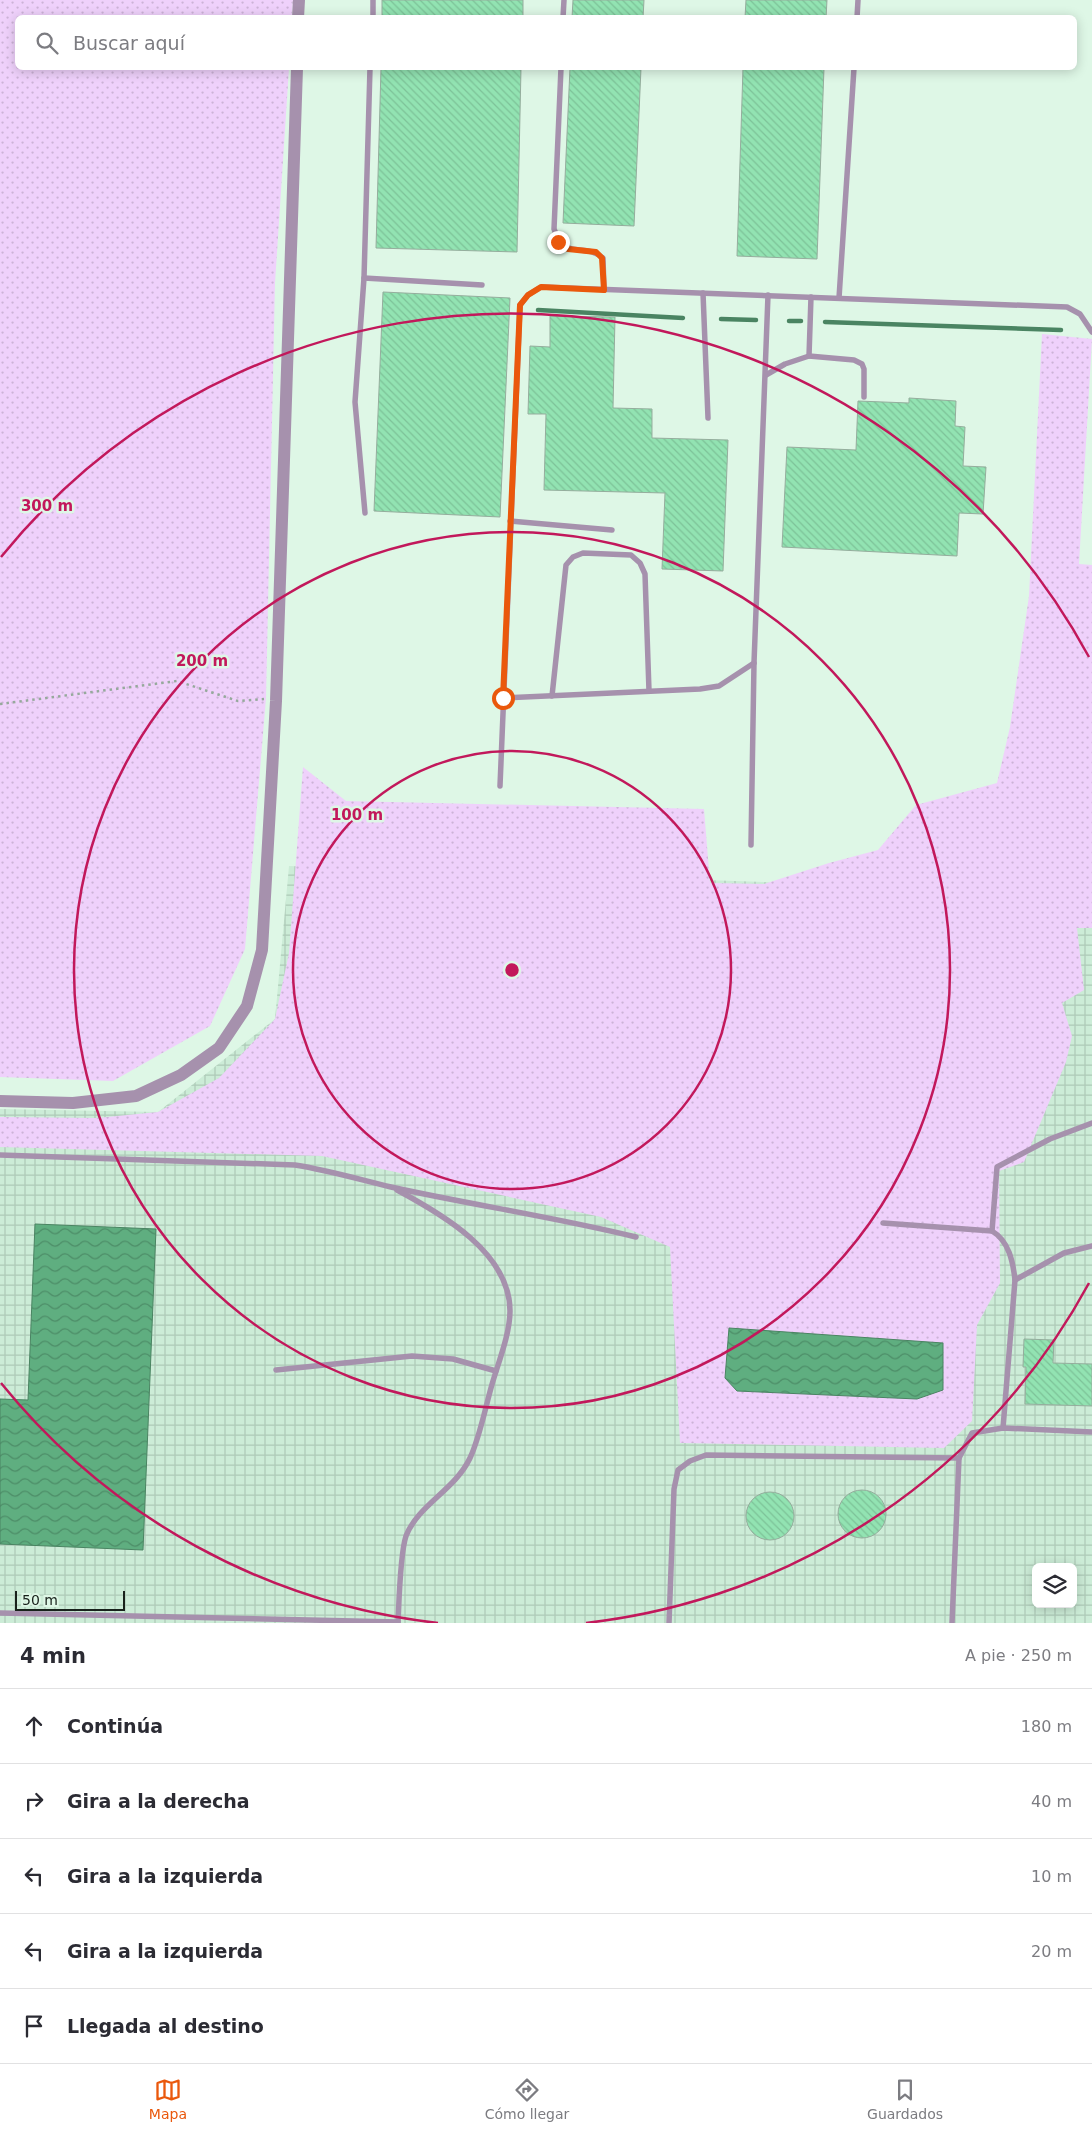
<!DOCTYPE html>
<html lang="es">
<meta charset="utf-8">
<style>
:root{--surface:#fff;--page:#f2f2f3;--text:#2b2b33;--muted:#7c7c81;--line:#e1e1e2;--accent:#ea580c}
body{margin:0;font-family:"DejaVu Sans",sans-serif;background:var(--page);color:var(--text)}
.controls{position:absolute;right:15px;bottom:15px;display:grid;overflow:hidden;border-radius:8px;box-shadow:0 2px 12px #0003}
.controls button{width:45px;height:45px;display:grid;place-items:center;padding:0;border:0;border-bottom:1px solid var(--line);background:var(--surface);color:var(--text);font:25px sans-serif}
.scale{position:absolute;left:15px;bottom:12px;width:110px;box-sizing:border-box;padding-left:5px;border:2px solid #18211b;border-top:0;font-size:14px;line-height:18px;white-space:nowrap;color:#18211b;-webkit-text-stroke:4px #def7e6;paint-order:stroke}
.stop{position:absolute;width:15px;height:15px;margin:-11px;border:4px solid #ea580c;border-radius:50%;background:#fff}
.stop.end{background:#ea580c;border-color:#fff;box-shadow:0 1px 5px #0008}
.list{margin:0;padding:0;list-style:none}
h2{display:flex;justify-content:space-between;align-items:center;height:65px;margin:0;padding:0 20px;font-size:21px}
h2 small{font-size:16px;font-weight:400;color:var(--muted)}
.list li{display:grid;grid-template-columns:32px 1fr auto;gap:15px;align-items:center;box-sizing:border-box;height:75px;padding:0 20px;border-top:1px solid var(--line)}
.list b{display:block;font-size:19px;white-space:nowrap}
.list em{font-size:16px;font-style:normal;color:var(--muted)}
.icon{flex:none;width:28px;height:28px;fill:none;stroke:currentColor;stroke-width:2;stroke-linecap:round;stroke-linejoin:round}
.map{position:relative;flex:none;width:1092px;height:1623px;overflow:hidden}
.search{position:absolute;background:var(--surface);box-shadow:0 2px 12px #0003;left:15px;right:15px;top:15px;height:55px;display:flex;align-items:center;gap:12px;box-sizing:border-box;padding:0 18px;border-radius:8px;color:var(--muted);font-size:19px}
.sheet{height:440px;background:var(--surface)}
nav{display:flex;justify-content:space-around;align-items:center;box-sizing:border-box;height:70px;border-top:1px solid var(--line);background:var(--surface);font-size:14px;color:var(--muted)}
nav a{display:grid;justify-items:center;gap:2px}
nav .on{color:var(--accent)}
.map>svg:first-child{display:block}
.industrial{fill:url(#industrial-grid);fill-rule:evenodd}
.grass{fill:url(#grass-dots)}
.water{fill:url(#water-waves);stroke:#4a8462}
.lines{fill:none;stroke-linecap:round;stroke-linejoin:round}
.stream{stroke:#4a8462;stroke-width:4.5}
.building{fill:url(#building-back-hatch);stroke:#95ad9d}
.path{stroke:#96a99c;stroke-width:2.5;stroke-dasharray:2.5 4;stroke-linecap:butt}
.service{stroke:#a691ad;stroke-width:5.5}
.tertiary{stroke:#a691ad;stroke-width:12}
.route{stroke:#ea580c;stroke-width:6}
.ring{fill:none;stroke:#c2185b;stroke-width:2.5}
.centre{fill:#c2185b;stroke:#def7e6;stroke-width:2.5}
.ring-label{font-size:15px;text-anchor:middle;font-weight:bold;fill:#c2185b;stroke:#def7e6;stroke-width:5;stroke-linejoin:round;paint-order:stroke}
</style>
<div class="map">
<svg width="1092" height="1623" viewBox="0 0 1092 1623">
<defs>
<pattern id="industrial-grid" width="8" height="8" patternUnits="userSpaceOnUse" patternTransform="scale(1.25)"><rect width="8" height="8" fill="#ccecd7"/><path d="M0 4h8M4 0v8" fill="none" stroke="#aecab8"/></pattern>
<pattern id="grass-dots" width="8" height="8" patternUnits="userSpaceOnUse" patternTransform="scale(1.25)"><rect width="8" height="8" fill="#efd1fb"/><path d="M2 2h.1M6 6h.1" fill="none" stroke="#ccb3d7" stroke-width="1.8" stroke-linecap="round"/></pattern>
<pattern id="water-waves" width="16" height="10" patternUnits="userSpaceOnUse" patternTransform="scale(1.25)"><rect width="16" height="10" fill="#5fae80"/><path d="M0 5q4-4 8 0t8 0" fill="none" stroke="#4d8d68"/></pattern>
<pattern id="building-back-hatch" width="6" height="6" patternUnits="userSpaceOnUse" patternTransform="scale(1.25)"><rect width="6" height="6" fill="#92e3b2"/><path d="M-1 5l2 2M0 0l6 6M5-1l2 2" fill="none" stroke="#7dc298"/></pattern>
</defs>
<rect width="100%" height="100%" fill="#def7e6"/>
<path class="industrial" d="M289 866 1092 893V1623H0V1109L158 1112 275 1019ZM1036 1567H1073V1604H1036Z"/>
<g class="grass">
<path d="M0 0H293L292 17 18 18V68H289L275 283 266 698 245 949 210 1026 113 1081 0 1077Z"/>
<path d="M1042 334 1092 339 1079 564 1092 565V928H1077L1084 990 1062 1003 1072 1036 1066 1062 1024 1162 999 1171 1000 1283 977 1325 972 1421 944 1448 680 1443 670 1247 601 1217 322 1156 0 1147V1117L97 1118 158 1112 219 1078 275 1019 289 953 303 767 346 801 704 809 710 883 764 884 829 863 878 850 916 805 997 783 1010 727 1029 596Z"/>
</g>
<g class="water">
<path d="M35 1224 156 1229 143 1550 0 1544V1399L28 1400Z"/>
<path d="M729 1328 943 1343V1390L917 1399 737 1391 725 1378Z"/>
</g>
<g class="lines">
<g class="stream">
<path d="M538 310 683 318"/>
<path d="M721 319 756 320"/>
<path d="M789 321H801"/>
<path d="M825 322 1061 330"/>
</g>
</g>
<g class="building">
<rect x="382" y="0" width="141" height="18"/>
<path d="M573 0H644L643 18H572Z"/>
<path d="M746 0H827L826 18H745Z"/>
<path d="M381 68H521L517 252 376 248Z"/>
<path d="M570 68H641L634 226 563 223Z"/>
<path d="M743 68H824L817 259 737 256Z"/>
<path d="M383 292 510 298 500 517 374 511Z"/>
<path d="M550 316 615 317 613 408 652 409V438L728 440 723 571 662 569 665 493 544 490 546 414H528L530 346 550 347Z"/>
<path d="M909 398 956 401 955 426 965 427 963 466 986 467 983 514 959 513 957 556 782 547 787 447 856 450 858 401 909 403Z"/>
<path d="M1024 1339 1054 1340 1053 1363 1092 1364V1406L1025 1404 1026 1367H1023Z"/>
<circle cx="862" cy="1514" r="24"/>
<circle cx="770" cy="1516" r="24"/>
</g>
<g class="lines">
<path class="path" d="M0 704 177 681 238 701 264 699"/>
<g class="service">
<path d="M373 18V0"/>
<path d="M563 18 564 0"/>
<path d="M857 18 858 0"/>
<path d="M561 68 554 229C566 262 583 241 603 258L604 290"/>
<path d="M364 278 482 285"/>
<path d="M703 293 708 418"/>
<path d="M811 297 809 356 854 360 862 364 864 369V397"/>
<path d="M839 298 854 68"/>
<path d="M766 375 785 364 809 356"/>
<path d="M365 513 355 402 364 278 370 68"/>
<path d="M510 521 612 530"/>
<path d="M552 696 566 565 573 557 583 553 631 555 640 563 645 574 649 691"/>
<path d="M503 698 700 689 719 686 754 663"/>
<path d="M500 786 520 305 528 295 541 287 1067 307 1080 314 1092 332"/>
<path d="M751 845 754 663 768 295"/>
<path d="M0 1155 295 1165C327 1170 358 1179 391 1187 472 1205 555 1217 636 1237"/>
<path d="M397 1190C442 1214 510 1253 510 1311 510 1333 499 1361 493 1381 486 1404 480 1437 470 1458 455 1490 418 1505 406 1536 400 1554 399 1602 398 1623"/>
<path d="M883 1223 992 1231C1009 1241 1013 1262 1015 1280L1003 1428"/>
<path d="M992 1231 997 1167 1050 1139 1092 1123"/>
<path d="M1015 1280 1064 1253 1092 1246"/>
<path d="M276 1370 412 1356 453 1359 496 1371"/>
<path d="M0 1613 398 1622"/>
<path d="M669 1623 674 1489 678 1470 690 1461 706 1455 959 1458"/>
<path d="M952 1623 959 1458 972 1433 1003 1428 1092 1432"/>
</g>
<g class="tertiary">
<path d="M298 18 299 0"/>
<path d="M0 1101 73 1103 136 1096 181 1075 219 1048 247 1006 262 950 276 701 297 68"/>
</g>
</g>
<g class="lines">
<path class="route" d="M503 698 520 305 528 295 541 287 604 290 602 258 596 252 568 249 558 242"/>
</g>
<g class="ring">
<circle cx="512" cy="970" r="219"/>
<circle cx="512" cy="970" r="438"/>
<path d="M1089 1283A657 657 0 0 1 586 1623M438 1623A657 657 0 0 1 1 1383M1 557A657 657 0 0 1 1089 657"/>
</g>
<circle cx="512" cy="970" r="8" class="centre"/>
<g class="ring-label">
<text x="47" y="511">300 m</text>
<text x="202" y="666">200 m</text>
<text x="357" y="820">100 m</text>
</g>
</svg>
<div class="controls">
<button><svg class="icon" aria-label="layers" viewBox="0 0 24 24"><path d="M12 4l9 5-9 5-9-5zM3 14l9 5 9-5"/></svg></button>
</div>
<div class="scale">50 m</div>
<div class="stop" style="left:503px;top:698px"></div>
<div class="stop end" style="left:558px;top:242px"></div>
<div class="search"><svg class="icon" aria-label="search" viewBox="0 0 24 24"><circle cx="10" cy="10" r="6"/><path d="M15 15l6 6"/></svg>Buscar aquí</div>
</div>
<section class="sheet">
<h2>4 min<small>A pie · 250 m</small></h2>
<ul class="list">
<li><svg class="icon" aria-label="ahead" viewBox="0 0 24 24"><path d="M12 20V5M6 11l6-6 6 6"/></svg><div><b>Continúa</b></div><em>180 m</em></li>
<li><svg class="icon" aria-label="right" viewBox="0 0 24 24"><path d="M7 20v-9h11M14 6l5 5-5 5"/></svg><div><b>Gira a la derecha</b></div><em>40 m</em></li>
<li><svg class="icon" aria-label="left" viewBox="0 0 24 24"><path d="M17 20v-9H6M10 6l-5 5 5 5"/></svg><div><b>Gira a la izquierda</b></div><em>10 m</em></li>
<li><svg class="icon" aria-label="left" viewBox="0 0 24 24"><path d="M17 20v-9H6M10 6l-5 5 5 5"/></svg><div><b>Gira a la izquierda</b></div><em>20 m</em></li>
<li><svg class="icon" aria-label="arrive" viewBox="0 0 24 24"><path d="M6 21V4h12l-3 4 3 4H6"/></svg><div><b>Llegada al destino</b></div></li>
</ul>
</section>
<nav>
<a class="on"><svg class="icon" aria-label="map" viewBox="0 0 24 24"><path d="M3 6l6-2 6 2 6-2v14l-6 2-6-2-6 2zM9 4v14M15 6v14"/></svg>Mapa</a>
<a><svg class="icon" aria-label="directions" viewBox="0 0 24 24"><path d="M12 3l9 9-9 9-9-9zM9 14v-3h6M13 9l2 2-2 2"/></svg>Cómo llegar</a>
<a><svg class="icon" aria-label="saved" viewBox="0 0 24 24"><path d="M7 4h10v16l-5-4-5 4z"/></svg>Guardados</a>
</nav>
